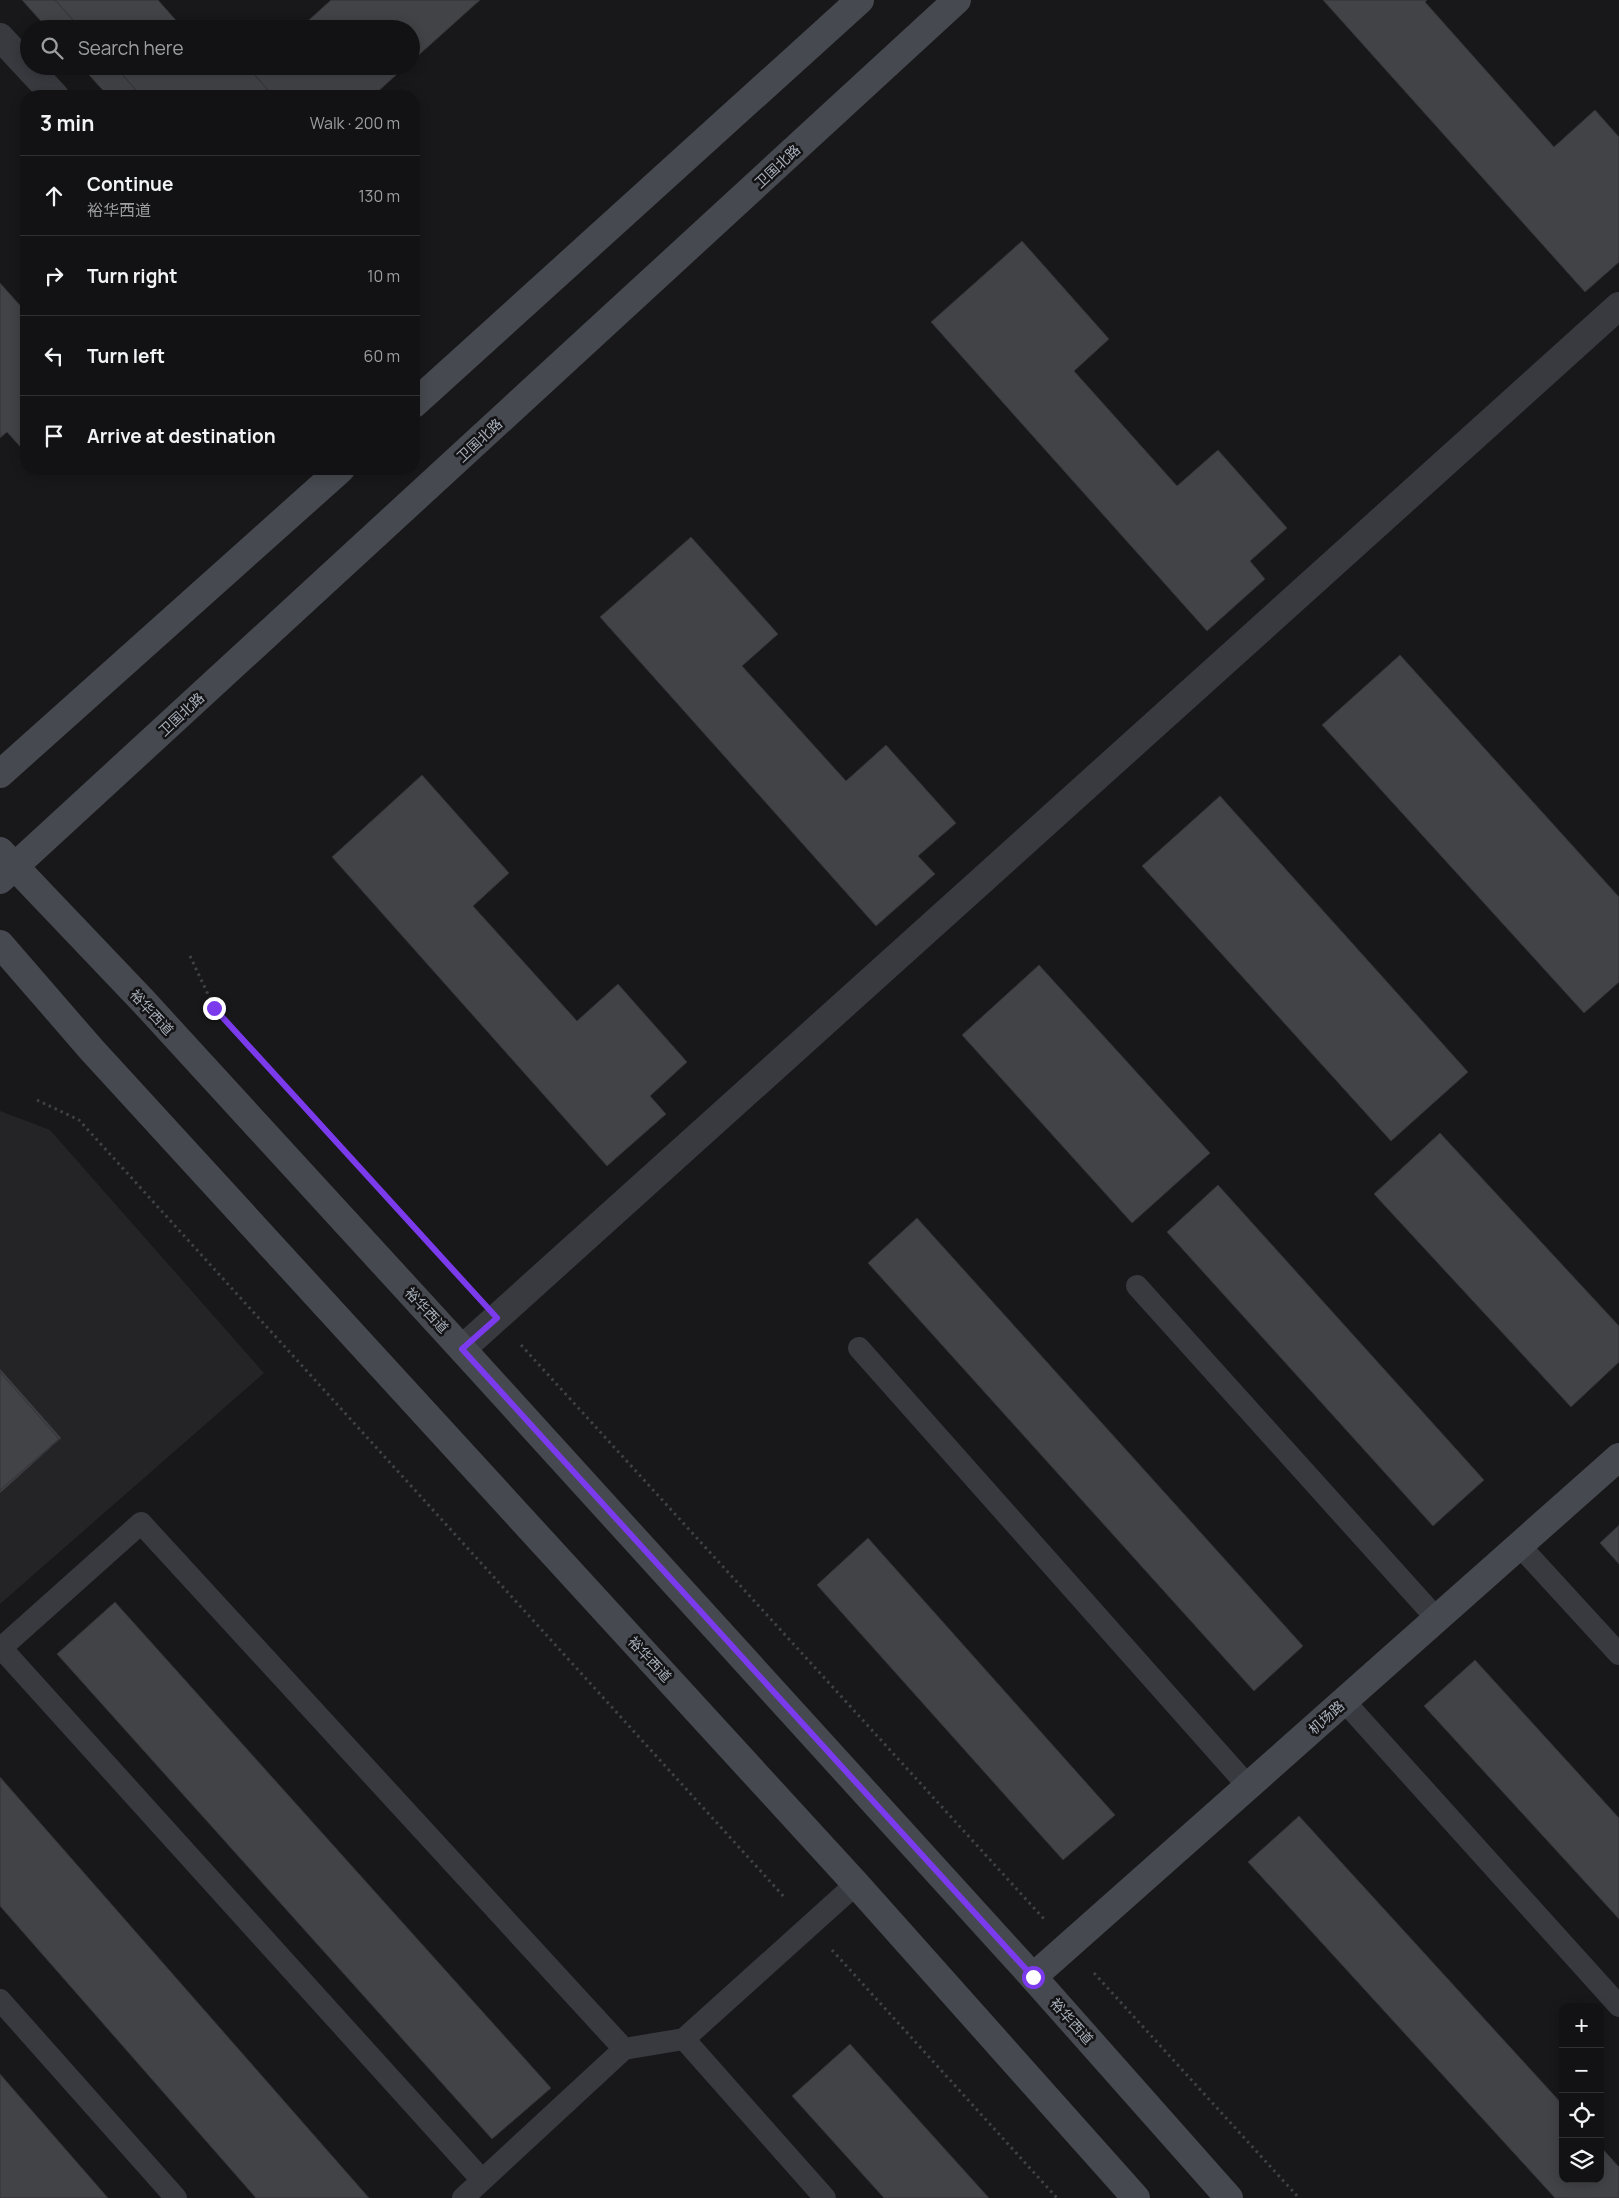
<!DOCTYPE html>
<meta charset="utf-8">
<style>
:root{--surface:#121214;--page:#1b1b1d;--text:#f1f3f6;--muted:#9c9ea0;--line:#313234}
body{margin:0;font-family:Manrope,"Noto Sans SC",sans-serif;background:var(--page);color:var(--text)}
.controls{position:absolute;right:15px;bottom:15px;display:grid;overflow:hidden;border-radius:10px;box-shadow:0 2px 12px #0003}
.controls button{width:45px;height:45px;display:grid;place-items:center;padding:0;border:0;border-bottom:1px solid var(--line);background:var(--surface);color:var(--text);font:25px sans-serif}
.stop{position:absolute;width:15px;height:15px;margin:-11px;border:4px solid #7c3aed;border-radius:50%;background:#fff}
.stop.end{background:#7c3aed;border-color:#fff;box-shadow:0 1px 5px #0008}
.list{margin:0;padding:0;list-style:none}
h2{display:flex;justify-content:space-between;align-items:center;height:65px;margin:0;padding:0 20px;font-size:21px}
h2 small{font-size:16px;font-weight:400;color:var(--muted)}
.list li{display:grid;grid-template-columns:32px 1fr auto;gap:15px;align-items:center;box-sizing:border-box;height:80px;padding:0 20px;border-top:1px solid var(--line)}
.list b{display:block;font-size:19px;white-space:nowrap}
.list p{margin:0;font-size:16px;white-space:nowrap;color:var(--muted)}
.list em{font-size:16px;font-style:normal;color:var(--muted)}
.icon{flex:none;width:28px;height:28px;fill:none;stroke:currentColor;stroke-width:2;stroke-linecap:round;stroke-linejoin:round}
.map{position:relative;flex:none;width:1619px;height:2198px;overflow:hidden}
.search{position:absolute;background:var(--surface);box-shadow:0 2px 12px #0003;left:20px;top:20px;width:400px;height:55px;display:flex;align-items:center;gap:12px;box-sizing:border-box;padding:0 18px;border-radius:28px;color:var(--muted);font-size:19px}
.panel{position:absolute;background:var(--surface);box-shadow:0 2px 12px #0003;left:20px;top:90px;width:400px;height:385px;border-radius:20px}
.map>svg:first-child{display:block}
.built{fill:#242427}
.building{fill:#424347;stroke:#323237}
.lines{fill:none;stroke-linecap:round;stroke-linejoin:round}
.path{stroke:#3e4247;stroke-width:3;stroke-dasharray:2.5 4;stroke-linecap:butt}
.lane{stroke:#383a40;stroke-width:22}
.street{stroke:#383a40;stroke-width:28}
.secondary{stroke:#464a50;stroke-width:28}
.route{stroke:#7c3aed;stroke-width:6}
.labels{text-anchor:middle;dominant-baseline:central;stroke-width:5;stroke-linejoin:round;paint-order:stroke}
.street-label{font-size:14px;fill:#a9b0bb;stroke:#131315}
</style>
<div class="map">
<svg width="1619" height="2198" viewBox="0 0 1619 2198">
<rect width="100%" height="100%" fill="#18181a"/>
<path class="built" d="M0 1111 50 1130 264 1373 0 1604Z"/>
<g class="building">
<path d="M22 0H157L183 29H48Z"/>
<path d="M55 0H158L181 26 188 20 196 29 118 27 81 29Z"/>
<path d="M331 0H480L411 62V29H299Z"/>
<path d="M1323 0H1427L1425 2 1554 147 1595 110 1619 137V262L1585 292Z"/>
<path d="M81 66H217L235 86 257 66H406L373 96H108Z"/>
<path d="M115 66H222L229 75 239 66H247L273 96H141Z"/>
<path d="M1022 241 1109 339 1074 371 1177 486 1218 450 1287 528 1250 561 1265 579 1207 631 931 322Z"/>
<path d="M0 283 26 312V453L7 432 0 438Z"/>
<path d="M691 537 778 634 742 666 846 781 886 745 956 823 918 856 935 874 876 926 600 617Z"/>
<path d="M1400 655 1619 897V982L1584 1013 1322 725Z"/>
<path d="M422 775 509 873 473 906 577 1021 618 984 687 1062 650 1096 666 1114 607 1166 332 857Z"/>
<path d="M1220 796 1468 1072 1391 1141 1142 866Z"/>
<path d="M1039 965 1210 1153 1132 1223 962 1035Z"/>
<path d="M1440 1133 1619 1326V1362L1571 1407 1374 1194Z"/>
<path d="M1218 1185 1484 1480 1433 1526 1167 1232Z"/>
<path d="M917 1218 1303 1646 1254 1691 868 1263Z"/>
<path d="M0 1369 61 1438 0 1493Z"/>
<path d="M0 1372 59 1439 0 1490Z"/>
<path d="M1619 1525V1564L1600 1543Z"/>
<path d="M868 1538 1115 1815 1063 1860 817 1585Z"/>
<path d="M115 1602 551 2088 492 2139 57 1654Z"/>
<path d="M1475 1660 1619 1818V1919L1424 1706Z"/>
<path d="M0 1777 369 2198H256L0 1906Z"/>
<path d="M1299 1816 1563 2105V2179H1600V2146L1619 2167V2198H1555L1248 1862Z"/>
<path d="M850 2044 989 2198H884L792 2096Z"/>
<path d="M0 2074 108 2198H0Z"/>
</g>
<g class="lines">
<g class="path">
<path d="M190 956 214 1007 472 1290"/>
<path d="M37 1100 79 1120 786 1899"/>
<path d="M521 1345 1044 1919"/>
<path d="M832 1950 1057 2198"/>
<path d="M1094 1973 1299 2198"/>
</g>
<g class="lane">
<path d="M1137 1286 1437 1619"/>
<path d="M859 1348 1248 1786"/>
<path d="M1519 1545 1619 1654"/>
<path d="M1 1648 482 2180"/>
<path d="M0 1649 141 1523 624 2049"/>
<path d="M1344 1701 1619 2006"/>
<path d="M0 2000 176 2198"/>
<path d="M684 2039 825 2198"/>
<path d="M463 2198 624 2049 684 2039 856 1884"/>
</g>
<g class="street">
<path d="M0 37 55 96"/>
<path d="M462 1349 1619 306"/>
</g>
<g class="secondary">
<path d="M414 404 860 0"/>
<path d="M0 774 341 469"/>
<path d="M0 851 143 1001 462 1349 1033 1977 1229 2198"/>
<path d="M0 880 957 0"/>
<path d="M0 944 91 1049 856 1884 1136 2198"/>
<path d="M1033 1977 1619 1457"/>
</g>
</g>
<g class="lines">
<path class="route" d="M214 1008 497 1318 462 1349 1033 1977"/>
</g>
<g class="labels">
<g class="street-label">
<text transform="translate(777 166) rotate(-43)">卫国北路</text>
<text transform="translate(479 440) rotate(-43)">卫国北路</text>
<text transform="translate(181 714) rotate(-43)">卫国北路</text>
<text transform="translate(152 1012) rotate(47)">裕华西道</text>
<text transform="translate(427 1310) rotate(47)">裕华西道</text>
<text transform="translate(650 1659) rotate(47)">裕华西道</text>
<text transform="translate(1326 1717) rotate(-42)">机场路</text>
<text transform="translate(1072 2021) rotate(48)">裕华西道</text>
</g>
</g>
</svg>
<div class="controls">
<button>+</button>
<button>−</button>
<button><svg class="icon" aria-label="locate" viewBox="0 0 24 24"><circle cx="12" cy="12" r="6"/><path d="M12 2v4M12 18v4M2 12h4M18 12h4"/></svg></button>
<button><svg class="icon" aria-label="layers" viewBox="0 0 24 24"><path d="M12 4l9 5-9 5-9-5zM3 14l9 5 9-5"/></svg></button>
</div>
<div class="stop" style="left:1033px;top:1977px"></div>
<div class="stop end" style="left:214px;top:1008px"></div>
<div class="search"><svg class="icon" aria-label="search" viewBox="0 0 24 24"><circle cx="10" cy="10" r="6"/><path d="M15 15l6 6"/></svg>Search here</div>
<section class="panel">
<h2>3 min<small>Walk · 200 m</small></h2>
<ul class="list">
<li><svg class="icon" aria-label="ahead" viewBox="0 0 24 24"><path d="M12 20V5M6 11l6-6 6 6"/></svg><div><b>Continue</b><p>裕华西道</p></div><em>130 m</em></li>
<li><svg class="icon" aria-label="right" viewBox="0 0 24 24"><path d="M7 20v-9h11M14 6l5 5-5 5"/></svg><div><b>Turn right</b></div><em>10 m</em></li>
<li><svg class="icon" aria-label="left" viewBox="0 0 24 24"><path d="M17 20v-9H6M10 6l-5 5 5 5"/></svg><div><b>Turn left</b></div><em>60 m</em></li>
<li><svg class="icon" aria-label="arrive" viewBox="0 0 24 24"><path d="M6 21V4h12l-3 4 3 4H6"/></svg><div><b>Arrive at destination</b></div></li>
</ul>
</section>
</div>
